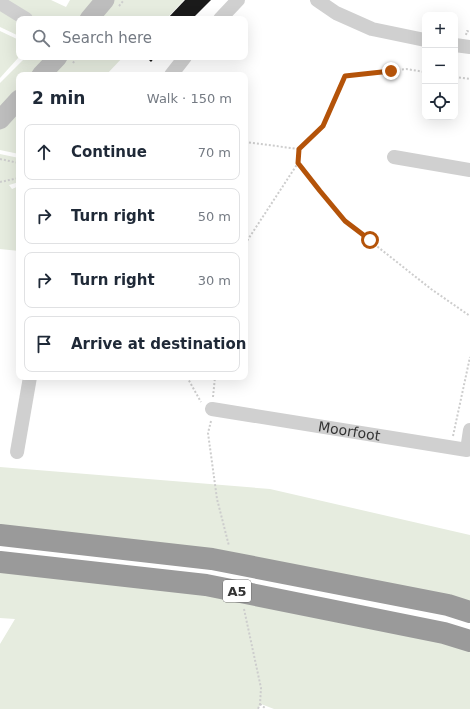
<!DOCTYPE html>
<meta charset="utf-8">
<style>
:root{--surface:#fff;--page:#f6f6f7;--text:#1f2937;--muted:#747a83;--line:#e0e1e3}
body{margin:0;font-family:"DejaVu Sans",sans-serif;background:var(--page);color:var(--text)}
.controls{position:absolute;right:12px;top:12px;display:grid;overflow:hidden;border-radius:8px;box-shadow:0 4px 16px #0002}
.controls button{width:36px;height:36px;display:grid;place-items:center;padding:0;border:0;border-bottom:1px solid var(--line);background:var(--surface);color:var(--text);font:20px sans-serif}
.stop{position:absolute;width:12px;height:12px;margin:-9px;border:3px solid #b45309;border-radius:50%;background:#fff}
.stop.end{background:#b45309;border-color:#fff;box-shadow:0 1px 4px #0008}
.list{margin:0;padding:0;list-style:none}
h2{display:flex;justify-content:space-between;align-items:center;height:52px;margin:0;padding:0 16px;font-size:17px}
h2 small{font-size:13px;font-weight:400;color:var(--muted)}
.list li{display:grid;grid-template-columns:26px 1fr auto;gap:12px;align-items:center;box-sizing:border-box;height:56px;margin:0 8px 8px;padding:0 8px;border:1px solid var(--line);border-radius:8px}
.list b{display:block;font-size:15px;white-space:nowrap}
.list em{font-size:13px;font-style:normal;color:var(--muted)}
.icon{flex:none;width:22px;height:22px;fill:none;stroke:currentColor;stroke-width:2;stroke-linecap:round;stroke-linejoin:round}
.map{position:relative;flex:none;width:470px;height:709px;overflow:hidden}
.search{position:absolute;background:var(--surface);box-shadow:0 4px 16px #0002;left:16px;top:16px;width:232px;height:44px;display:flex;align-items:center;gap:10px;box-sizing:border-box;padding:0 14px;border-radius:8px;color:var(--muted);font-size:15px}
.panel{position:absolute;background:var(--surface);box-shadow:0 4px 16px #0002;left:16px;top:72px;width:232px;height:308px;border-radius:8px}
.map>svg:first-child{display:block}
.green{fill:#e6ecdf}
.building{fill:#1a1a1a}
.lines{fill:none;stroke-linecap:round;stroke-linejoin:round}
.path{stroke:#cdcdcd;stroke-width:2;stroke-dasharray:2 2;stroke-linecap:butt}
.street{stroke:#d0d0d0;stroke-width:14}
.secondary{stroke:#bdbdbd;stroke-width:19}
.highway{stroke:#9a9a9a;stroke-width:22}
.route{stroke:#b45309;stroke-width:5}
.labels{text-anchor:middle;dominant-baseline:central;stroke-width:4;stroke-linejoin:round;paint-order:stroke}
.shield{fill:#fff;stroke:#707070;stroke-width:1}
.shield-label{font-size:13px;font-weight:bold;fill:#333}
.street-label{font-size:14px;fill:#333;stroke:#fff}
</style>
<div class="map">
<svg width="470" height="709" viewBox="0 0 470 709">
<rect width="100%" height="100%" fill="#fff"/>
<g class="green">
<path d="M0 0H51L66 7 70 0H184L166 19H19V36L0 27Z"/>
<path d="M0 31 19 40V57L0 78Z"/>
<path d="M26 57H123L106 75H19V154L0 150V83Z"/>
<path d="M0 154 19 158V182L9 185 12 189 19 186V251L0 249Z"/>
<path d="M0 467 270 489 470 535V612L0 535Z"/>
<path d="M0 562 206 585 470 641V709H274L261 704 258 709H0V644L15 619 0 618Z"/>
</g>
<g class="building">
<path d="M185 0H211L192 19H167Z"/>
<path d="M146 57H155L151 62Z"/>
</g>
<g class="lines">
<g class="path">
<path d="M119 6 124 0"/>
<path d="M466 35 467 31 470 32"/>
<path d="M73 63 77 57"/>
<path d="M455 77 470 79"/>
<path d="M245 142 299 149"/>
<path d="M0 159 19 163"/>
<path d="M298 163 320 191 345 221 431 289 470 316"/>
<path d="M0 182 19 178"/>
<path d="M245 244 298 163 299 149 323 126 345 76 406 69 425 72"/>
<path d="M187 377 201 402"/>
<path d="M213 397 215 377"/>
<path d="M211 421 208 433 217 499 229 546"/>
<path d="M453 436 470 357"/>
<path d="M244 609 261 688 260 704 258 709"/>
<path d="M260 704 266 709"/>
</g>
<g class="street">
<path d="M317 0 336 13 372 29 425 40"/>
<path d="M0 3 26 19"/>
<path d="M220 19 238 0"/>
<path d="M455 45 470 47"/>
<path d="M171 75 185 57"/>
<path d="M394 157 470 170"/>
<path id="s1" d="M212 409 467 450 470 430"/>
<path d="M17 452 30 377"/>
</g>
<g class="secondary">
<path d="M89 19 105 0"/>
<path d="M41 75 58 57"/>
<path d="M0 120 19 99"/>
</g>
<g class="highway">
<path d="M0 535 212 559 448 605 470 612"/>
<path d="M0 562 206 585 444 633 470 641"/>
</g>
</g>
<g class="lines">
<path class="route" d="M370 240 345 221 320 191 298 163 299 149 323 126 345 76 391 71"/>
</g>
<g class="labels">
<rect class="shield" x="223" y="580" width="28" height="22" rx="3"/>
<g class="shield-label">
<text x="237" y="591">A5</text>
</g>
<g class="street-label">
<text stroke="none"><textPath href="#s1" startOffset="139">Moorfoot</textPath></text>
</g>
</g>
</svg>
<div class="controls">
<button>+</button>
<button>−</button>
<button><svg class="icon" aria-label="locate" viewBox="0 0 24 24"><circle cx="12" cy="12" r="6"/><path d="M12 2v4M12 18v4M2 12h4M18 12h4"/></svg></button>
</div>
<div class="stop" style="left:370px;top:240px"></div>
<div class="stop end" style="left:391px;top:71px"></div>
<div class="search"><svg class="icon" aria-label="search" viewBox="0 0 24 24"><circle cx="10" cy="10" r="6"/><path d="M15 15l6 6"/></svg>Search here</div>
<section class="panel">
<h2>2 min<small>Walk · 150 m</small></h2>
<ul class="list">
<li><svg class="icon" aria-label="ahead" viewBox="0 0 24 24"><path d="M12 20V5M6 11l6-6 6 6"/></svg><div><b>Continue</b></div><em>70 m</em></li>
<li><svg class="icon" aria-label="right" viewBox="0 0 24 24"><path d="M7 20v-9h11M14 6l5 5-5 5"/></svg><div><b>Turn right</b></div><em>50 m</em></li>
<li><svg class="icon" aria-label="right" viewBox="0 0 24 24"><path d="M7 20v-9h11M14 6l5 5-5 5"/></svg><div><b>Turn right</b></div><em>30 m</em></li>
<li><svg class="icon" aria-label="arrive" viewBox="0 0 24 24"><path d="M6 21V4h12l-3 4 3 4H6"/></svg><div><b>Arrive at destination</b></div></li>
</ul>
</section>
</div>
